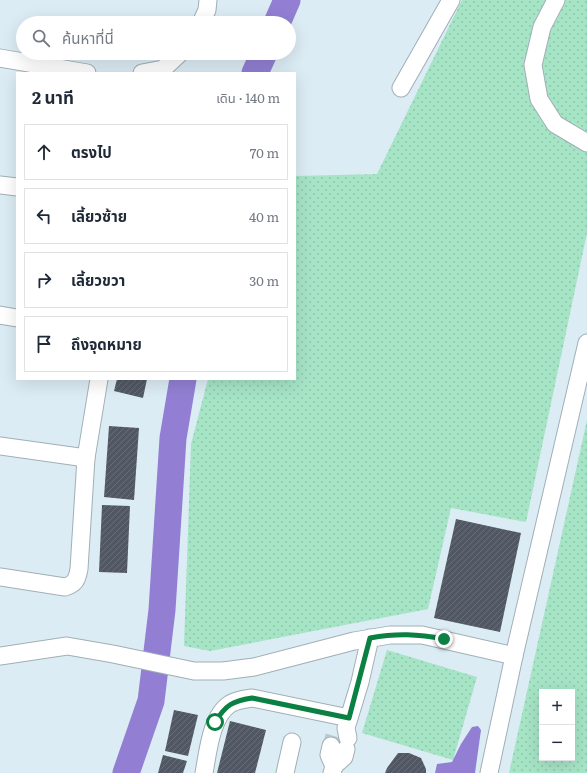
<!DOCTYPE html>
<html lang="th">
<meta charset="utf-8">
<style>
:root{--surface:#fff;--page:#f2f2f3;--text:#1f2937;--muted:#747a83;--line:#e0e1e3}
body{margin:0;font-family:Literata,"Noto Sans Thai",serif;background:var(--page);color:var(--text)}
.controls{position:absolute;right:12px;bottom:12px;display:grid;overflow:hidden;border-radius:0px;box-shadow:0 4px 16px #0002}
.controls button{width:36px;height:36px;display:grid;place-items:center;padding:0;border:0;border-bottom:1px solid var(--line);background:var(--surface);color:var(--text);font:20px sans-serif}
.stop{position:absolute;width:12px;height:12px;margin:-9px;border:3px solid #0b8043;border-radius:50%;background:#fff}
.stop.end{background:#0b8043;border-color:#fff;box-shadow:0 1px 4px #0008}
.list{margin:0;padding:0;list-style:none}
h2{display:flex;justify-content:space-between;align-items:center;height:52px;margin:0;padding:0 16px;font-size:17px}
h2 small{font-size:13px;font-weight:400;color:var(--muted)}
.list li{display:grid;grid-template-columns:26px 1fr auto;gap:12px;align-items:center;box-sizing:border-box;height:56px;margin:0 8px 8px;padding:0 8px;border:1px solid var(--line);border-radius:0px}
.list b{display:block;font-size:15px;white-space:nowrap}
.list em{font-size:13px;font-style:normal;color:var(--muted)}
.icon{flex:none;width:22px;height:22px;fill:none;stroke:currentColor;stroke-width:2;stroke-linecap:round;stroke-linejoin:round}
.map{position:relative;flex:none;width:587px;height:773px;overflow:hidden}
.search{position:absolute;background:var(--surface);box-shadow:0 4px 16px #0002;left:16px;top:16px;width:280px;height:44px;display:flex;align-items:center;gap:10px;box-sizing:border-box;padding:0 14px;border-radius:22px;color:var(--muted);font-size:15px}
.panel{position:absolute;background:var(--surface);box-shadow:0 4px 16px #0002;left:16px;top:72px;width:280px;height:308px;border-radius:0px}
.map>svg:first-child{display:block}
.green{fill:url(#green-dots);fill-rule:evenodd}
.water{fill:#927fd3}
.lines{fill:none;stroke-linecap:round;stroke-linejoin:round}
.river{stroke:#927fd3;stroke-width:27}
.building{fill:url(#building-hatch)}
.minor-tunnel{stroke:#bac8cf;stroke-width:17;stroke-dasharray:17 8;stroke-linecap:butt}
.minor-casing{stroke:#a0afb6;stroke-width:19}
.minor{stroke:#fff;stroke-width:17}
.route{stroke:#0b8043;stroke-width:5}
</style>
<div class="map">
<svg width="587" height="773" viewBox="0 0 587 773">
<defs>
<pattern id="green-dots" width="8" height="8" patternUnits="userSpaceOnUse"><rect width="8" height="8" fill="#a6e4c6"/><path d="M2 2h.1M6 6h.1" fill="none" stroke="#8fc4ab" stroke-width="1.8" stroke-linecap="round"/></pattern>
<pattern id="building-hatch" width="6" height="6" patternUnits="userSpaceOnUse"><rect width="6" height="6" fill="#515863"/><path d="M-1 1l2-2M0 6l6-6M5 7l2-2" fill="none" stroke="#686d76"/></pattern>
</defs>
<rect width="100%" height="100%" fill="#dcecf4"/>
<g class="green">
<path d="M462 0H587V233L526 522 451 508 428 609 210 651 184 646 191 444 208 379H295V176L377 174Z"/>
<path d="M587 420V773H509ZM542 692H572V758H542Z"/>
<path d="M387 650 477 677 453 760 362 733Z"/>
</g>
<path class="water" d="M478 726 481 730 475 773H435L437 764 452 762 461 744 472 727Z"/>
<g class="lines">
<g class="river">
<path d="M277 23 287 0"/>
<path d="M255 73 264 53"/>
<path d="M126 773 151 701 162 610 173 438 183 379"/>
</g>
</g>
<g class="building">
<path d="M117 379H147L143 398 114 391Z"/>
<path d="M109 426 139 428 134 500 104 497Z"/>
<path d="M102 505 130 506 127 573 99 572Z"/>
<path d="M456 519 521 533 500 632 434 618Z"/>
<path d="M174 710 198 715 188 756 165 751Z"/>
<path d="M230 721 266 730 255 773H217Z"/>
<path d="M398 753H409L421 758 426 769V773H385L387 768Z"/>
<path d="M163 755 187 761 183 773H158Z"/>
</g>
<g class="lines">
<path class="minor-tunnel" d="M331 746 334 736"/>
<g class="minor-casing">
<g id="minor">
<path d="M556 0 542 27 533 65 539 99 555 124 587 143"/>
<path d="M201 23 207 10 208 0"/>
<path d="M0 58 87 73"/>
<path d="M142 73 163 69 180 53"/>
<path d="M401 88 451 0"/>
<path d="M0 185 17 187"/>
<path d="M0 315 17 318"/>
<path d="M0 446 86 458"/>
<path d="M0 577 65 587C75 584 77 580 79 569L86 458 99 379"/>
<path d="M0 656 67 646 113 654 194 671H223L254 667 354 641 390 635H422L514 656"/>
<path d="M348 738 346 728 360 682 370 638"/>
<path d="M331 746 329 755 334 766 332 773"/>
<path d="M334 766 344 757 346 749"/>
<path d="M204 773C208 752 211 716 230 704 236 700 245 699 252 698L349 718"/>
<path d="M285 773 292 742"/>
<path d="M489 773 514 656 587 343"/>
</g>
</g>
<use href="#minor" class="minor"/>
</g>
<g class="lines">
<path class="route" d="M215 722C226 705 232 701 252 698L349 718 370 638C397 633 418 634 444 639"/>
</g>
</svg>
<div class="controls">
<button>+</button>
<button>−</button>
</div>
<div class="stop" style="left:215px;top:722px"></div>
<div class="stop end" style="left:444px;top:639px"></div>
<div class="search"><svg class="icon" aria-label="search" viewBox="0 0 24 24"><circle cx="10" cy="10" r="6"/><path d="M15 15l6 6"/></svg>ค้นหาที่นี่</div>
<section class="panel">
<h2>2 นาที<small>เดิน · 140 m</small></h2>
<ul class="list">
<li><svg class="icon" aria-label="ahead" viewBox="0 0 24 24"><path d="M12 20V5M6 11l6-6 6 6"/></svg><div><b>ตรงไป</b></div><em>70 m</em></li>
<li><svg class="icon" aria-label="left" viewBox="0 0 24 24"><path d="M17 20v-9H6M10 6l-5 5 5 5"/></svg><div><b>เลี้ยวซ้าย</b></div><em>40 m</em></li>
<li><svg class="icon" aria-label="right" viewBox="0 0 24 24"><path d="M7 20v-9h11M14 6l5 5-5 5"/></svg><div><b>เลี้ยวขวา</b></div><em>30 m</em></li>
<li><svg class="icon" aria-label="arrive" viewBox="0 0 24 24"><path d="M6 21V4h12l-3 4 3 4H6"/></svg><div><b>ถึงจุดหมาย</b></div></li>
</ul>
</section>
</div>
